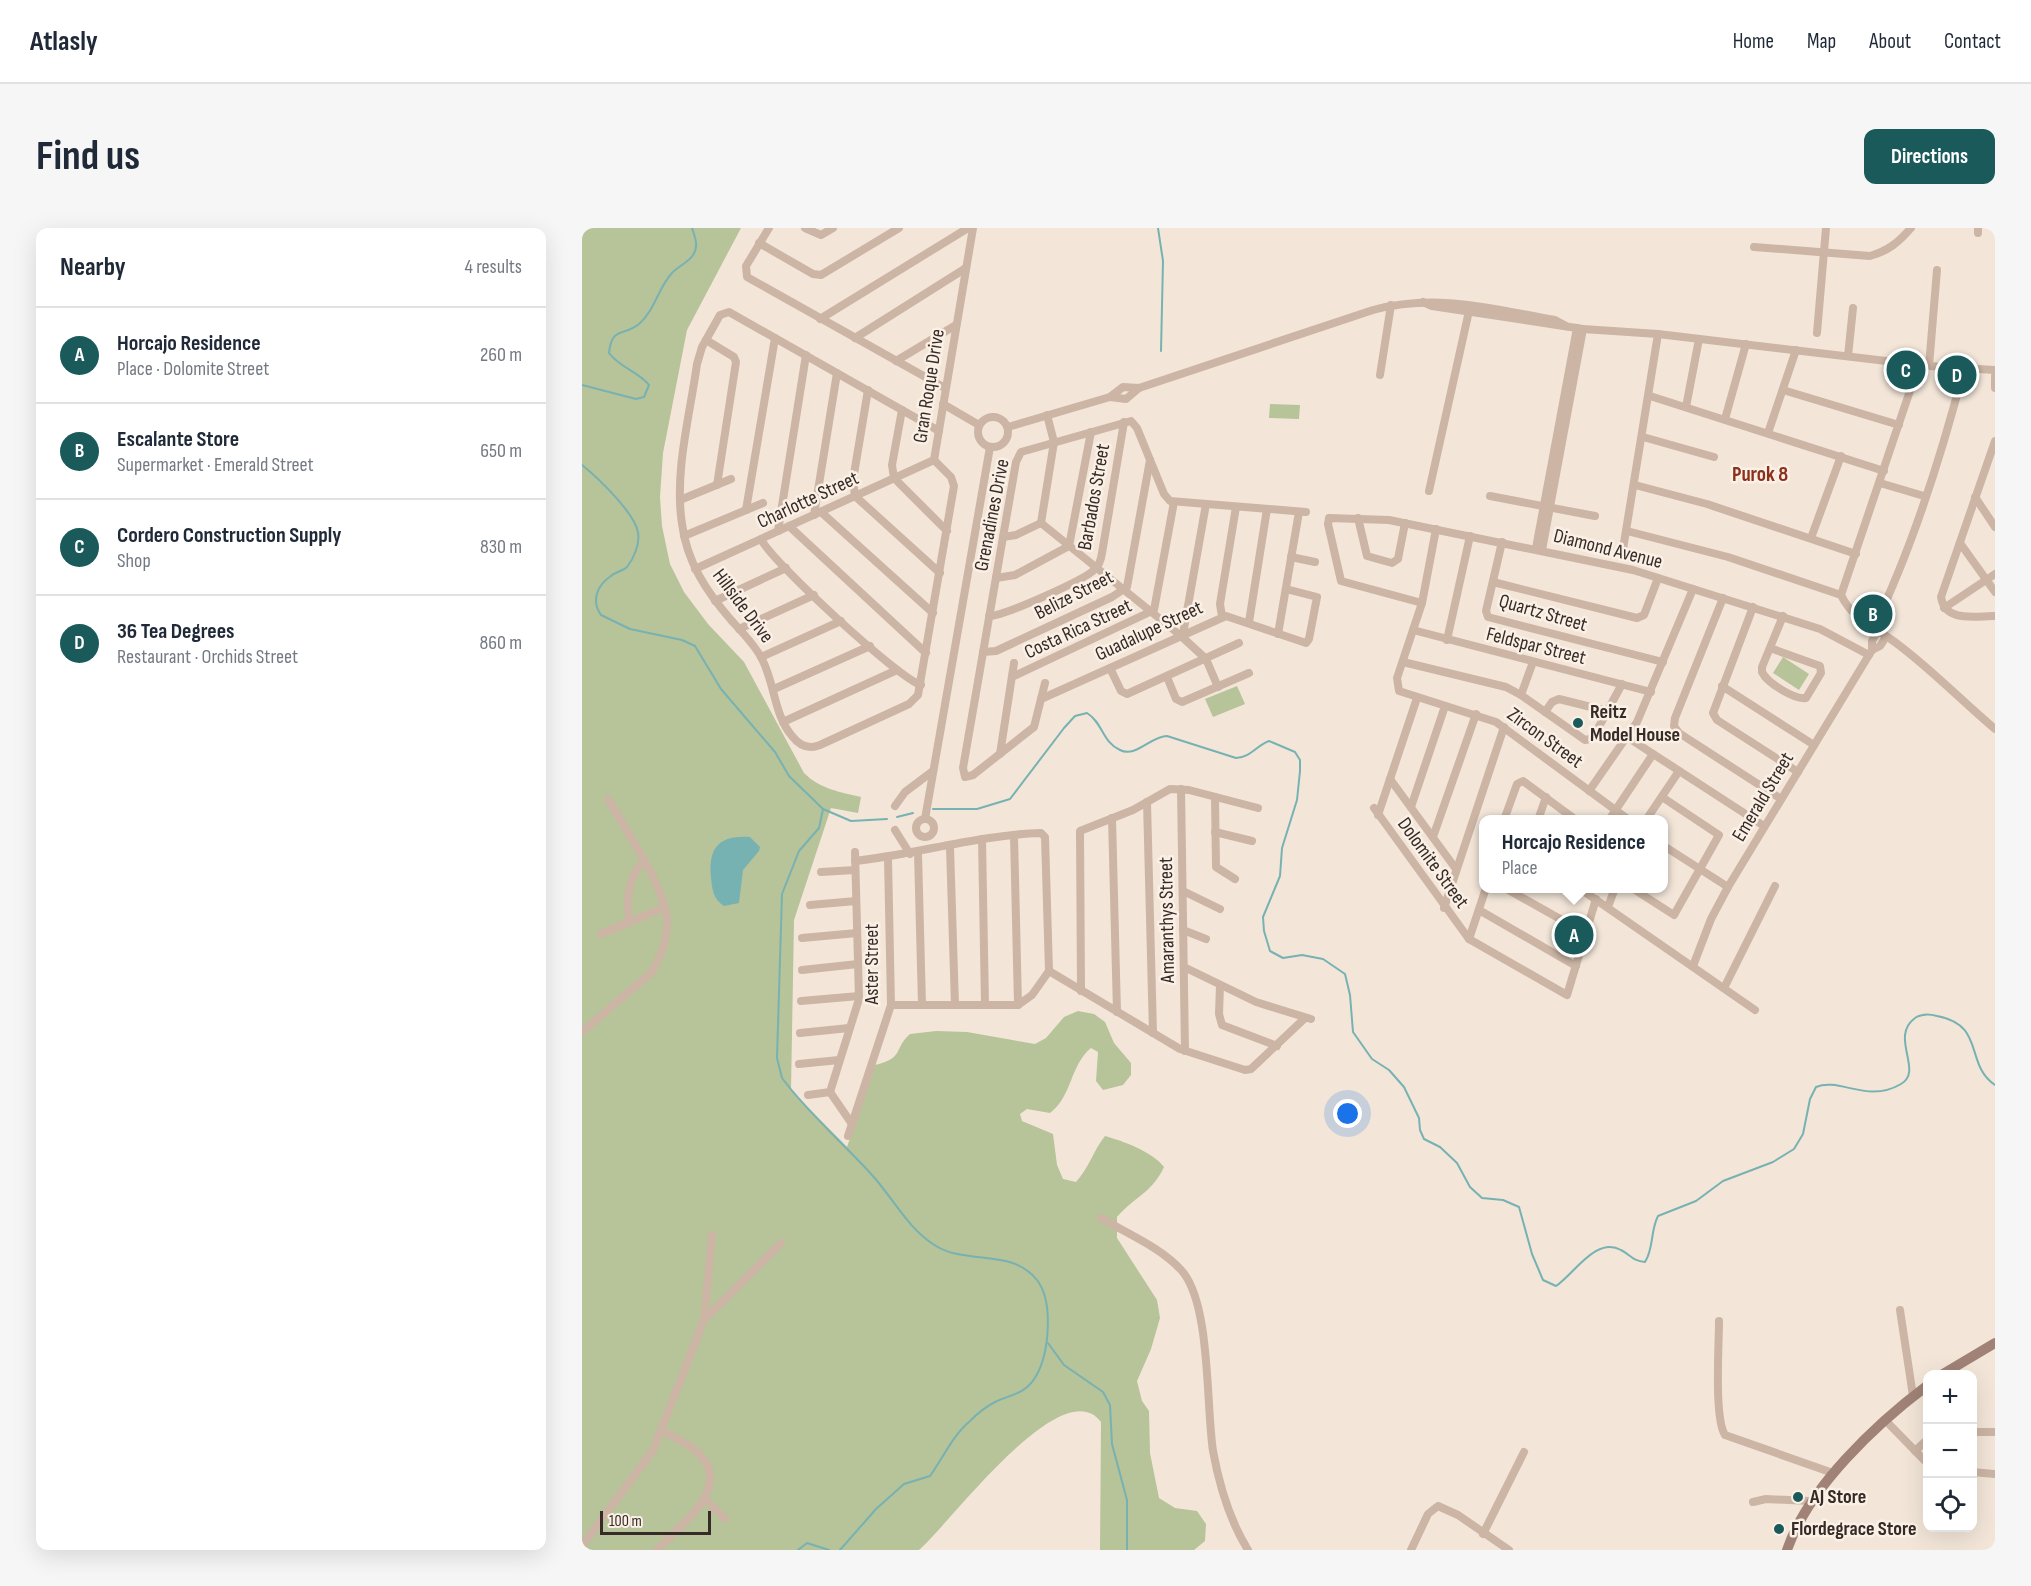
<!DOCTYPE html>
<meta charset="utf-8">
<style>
:root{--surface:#fff;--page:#f6f6f7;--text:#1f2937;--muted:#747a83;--line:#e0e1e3;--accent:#1a5a5b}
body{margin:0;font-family:"Sofia Sans Condensed",sans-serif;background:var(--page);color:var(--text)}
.controls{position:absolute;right:18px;bottom:18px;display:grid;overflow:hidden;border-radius:12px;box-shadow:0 6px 24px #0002}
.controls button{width:54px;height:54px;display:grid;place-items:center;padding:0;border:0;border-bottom:2px solid var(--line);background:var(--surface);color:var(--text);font:30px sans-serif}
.scale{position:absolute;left:18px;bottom:15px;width:111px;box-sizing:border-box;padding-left:6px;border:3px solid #372b27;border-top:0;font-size:16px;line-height:21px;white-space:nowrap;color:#372b27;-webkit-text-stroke:4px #faf0e6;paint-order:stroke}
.you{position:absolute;left:766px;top:886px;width:21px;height:21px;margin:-15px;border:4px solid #fff;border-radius:50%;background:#1a73e8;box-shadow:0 0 0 9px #1a73e833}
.badge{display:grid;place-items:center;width:39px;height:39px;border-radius:50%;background:var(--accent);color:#fff;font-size:20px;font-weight:700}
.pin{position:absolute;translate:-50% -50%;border:3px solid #fff;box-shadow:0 2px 6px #0006}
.popup{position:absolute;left:897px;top:587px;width:189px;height:78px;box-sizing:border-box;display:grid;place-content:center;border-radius:12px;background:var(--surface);filter:drop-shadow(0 2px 4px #0005);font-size:20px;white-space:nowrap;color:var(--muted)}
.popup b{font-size:22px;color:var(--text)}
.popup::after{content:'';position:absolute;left:50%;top:100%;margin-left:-12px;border:12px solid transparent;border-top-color:var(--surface)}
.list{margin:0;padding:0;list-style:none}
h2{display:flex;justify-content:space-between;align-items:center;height:78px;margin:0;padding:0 24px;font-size:26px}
h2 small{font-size:20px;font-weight:400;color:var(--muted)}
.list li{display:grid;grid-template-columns:39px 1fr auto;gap:18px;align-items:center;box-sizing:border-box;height:96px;padding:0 24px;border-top:2px solid var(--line)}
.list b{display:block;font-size:22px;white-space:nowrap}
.list p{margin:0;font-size:20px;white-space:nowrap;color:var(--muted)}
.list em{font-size:20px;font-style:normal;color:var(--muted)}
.icon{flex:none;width:33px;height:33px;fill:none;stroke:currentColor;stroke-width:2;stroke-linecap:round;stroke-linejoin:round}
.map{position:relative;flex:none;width:1413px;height:1322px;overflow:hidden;border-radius:12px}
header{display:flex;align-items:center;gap:36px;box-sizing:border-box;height:84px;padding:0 30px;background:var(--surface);border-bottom:2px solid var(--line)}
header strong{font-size:28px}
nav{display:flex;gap:33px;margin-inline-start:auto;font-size:21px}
.intro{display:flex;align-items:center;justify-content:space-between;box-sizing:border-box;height:144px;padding:0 36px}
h1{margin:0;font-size:42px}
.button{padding:15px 27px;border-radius:12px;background:var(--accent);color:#fff;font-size:21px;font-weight:700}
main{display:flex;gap:36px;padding:0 36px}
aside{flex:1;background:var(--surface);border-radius:12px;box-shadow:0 6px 24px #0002}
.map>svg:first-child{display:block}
.green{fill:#b7c399}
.water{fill:#77b2b2}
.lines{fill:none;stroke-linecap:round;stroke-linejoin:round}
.stream{stroke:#77b2b2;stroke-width:2}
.minor{stroke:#ccb5a5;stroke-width:8}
.secondary{stroke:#a08376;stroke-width:10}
.poi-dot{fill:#1a5a5b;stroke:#faf0e6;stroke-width:2}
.labels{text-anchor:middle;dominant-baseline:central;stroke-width:5;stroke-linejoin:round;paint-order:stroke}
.street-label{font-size:20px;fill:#372b27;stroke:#faf0e6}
.poi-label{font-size:20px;font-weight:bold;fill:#372b27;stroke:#faf0e6;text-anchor:start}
.neighbourhood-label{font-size:21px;font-weight:bold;fill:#8b301b;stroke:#faf0e6}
</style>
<header>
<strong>Atlasly</strong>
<nav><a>Home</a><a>Map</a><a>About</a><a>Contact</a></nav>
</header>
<div class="intro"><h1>Find us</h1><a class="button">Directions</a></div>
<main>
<aside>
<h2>Nearby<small>4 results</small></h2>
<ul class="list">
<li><span class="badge">A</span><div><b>Horcajo Residence</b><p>Place · Dolomite Street</p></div><em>260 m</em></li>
<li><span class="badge">B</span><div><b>Escalante Store</b><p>Supermarket · Emerald Street</p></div><em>650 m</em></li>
<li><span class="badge">C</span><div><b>Cordero Construction Supply</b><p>Shop</p></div><em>830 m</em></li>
<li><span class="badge">D</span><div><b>36 Tea Degrees</b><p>Restaurant · Orchids Street</p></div><em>860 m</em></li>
</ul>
</aside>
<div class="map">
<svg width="1413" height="1322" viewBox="0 0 1413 1322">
<rect width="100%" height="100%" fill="#f3e6d9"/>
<g class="green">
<path d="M0 0H159L105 102 81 225 78 269 80 298 88 336 102 364 126 396 162 434 222 545C238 561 258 564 279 569L276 585 249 580 212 692 209 862 265 919 293 837C323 830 311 821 328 806L354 803 385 804 453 816 464 810 482 789 496 783 512 786 523 794 532 815 549 835V847L541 857 521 862 514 853 516 824 509 820C488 837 490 869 468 885L445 881 438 886 440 893 471 906 475 937 481 951 494 954C507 940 511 923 523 908 541 913 571 924 582 939 570 965 552 969 535 989V1010L575 1072 578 1090 569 1121 555 1153 560 1173 567 1183 568 1225 577 1270 593 1280 615 1283 624 1296 623 1313 612 1322H518L519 1194C480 1141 365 1299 337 1322H0Z"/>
<path d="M688 176 718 177 717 191 687 190Z"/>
<path d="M1201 429 1227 446 1217 462 1191 445Z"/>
<path d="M655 458 663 476 631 489 623 471Z"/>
</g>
<path class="water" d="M168 609 178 619 177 623 161 642 157 675 142 678C131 671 130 661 129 649 126 619 138 607 168 609Z"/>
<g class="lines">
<g class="stream">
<path d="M576 0 581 33 579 123"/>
<path d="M0 157 54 171 62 169 67 157C56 143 38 140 27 125 30 98 41 109 57 96 73 82 76 60 90 45 96 38 106 35 111 27 117 18 113 9 110 0"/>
<path d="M0 237C15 249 54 286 56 305 58 316 52 330 45 339 41 343 33 344 29 348 15 357 9 373 19 387L48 401 100 412 113 418 139 461 193 524 207 548 241 581 269 593 305 591"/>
<path d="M241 581 237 600 217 623 200 666 195 830 200 850C226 885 261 915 290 947 311 970 326 1001 354 1018 385 1037 430 1020 455 1052 472 1074 467 1126 454 1148 444 1166 430 1166 413 1174 405 1178 395 1186 388 1193 371 1207 361 1230 348 1248L322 1256 294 1281 258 1322"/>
<path d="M351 581H395L428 571 482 500 493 488 505 485C521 495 520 514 538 522 554 530 569 508 585 508L654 530C668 530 675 517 687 513L713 524 718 532V543L715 572 700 620 698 648 681 689 682 703 688 723 701 730 720 727 741 731 763 746 768 767 771 804 790 831 807 842 822 859 837 890 838 902 842 911 858 919 875 935 888 959 900 970 921 972 937 979 950 1026 961 1052 974 1058C992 1046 1014 1008 1039 1022 1049 1027 1050 1033 1063 1034 1072 1020 1068 1004 1076 988L1114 973 1141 953 1191 934 1212 921 1221 906 1228 871 1234 859C1258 849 1285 876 1319 856 1342 843 1307 809 1333 790 1339 786 1348 786 1355 788 1404 797 1382 836 1413 857"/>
<path d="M315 589 331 585"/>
<path d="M466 1115 482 1137 521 1164 528 1177 530 1216 545 1272V1322"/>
<path d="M216 1322 225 1315 247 1322"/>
</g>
<g class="minor">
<path d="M187 0 164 38 165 49 363 160"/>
<path d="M223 0 239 7 251 0"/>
<path d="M1396 0V5"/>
<path d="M177 15 231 46 239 47 317 0"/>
<path d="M1172 19 1288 28C1306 23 1317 14 1329 0"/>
<path d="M841 74 850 78 1001 101 1076 106 1347 138 1413 142"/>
<path d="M238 91 386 0"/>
<path d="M1235 105 1244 0"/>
<path d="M273 110 384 40"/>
<path d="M124 112 152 129 154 134 135 257"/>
<path d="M1266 128 1271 80"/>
<path d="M314 133 374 97"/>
<path d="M1337 136 1259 367C1272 394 1296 400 1318 418 1351 443 1381 474 1413 501"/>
<path d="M1347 138 1355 42"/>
<path d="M798 147 809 77"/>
<path d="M1413 148V160"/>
<path d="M286 162 271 252 273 268 358 345"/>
<path d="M1201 162 1317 197"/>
<path d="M1068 168 1302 243"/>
<path d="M528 169 544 171 557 160"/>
<path d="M361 176 397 197"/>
<path d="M1104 179 1117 111"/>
<path d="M320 182 310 237 312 250 365 303"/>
<circle cx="411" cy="204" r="15"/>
<path d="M1143 191 1164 116"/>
<path d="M426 199 528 169 541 159 557 160 791 82C856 65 909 81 973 92L984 98"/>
<path d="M1186 205 1214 122"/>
<path d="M1061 209 1132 229"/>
<path d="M1413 213 1359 369C1363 395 1393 388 1413 388"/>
<path d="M352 232 369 249 372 258 336 467 327 476 238 517C226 522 217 517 210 508 192 487 193 456 180 431 173 417 160 404 149 392 124 363 105 334 100 296 92 244 108 187 115 136L120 119 138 87 147 84 357 203"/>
<path d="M352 232 391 0"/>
<path d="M1298 255 1342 268"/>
<path d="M1053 257 1125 276 1274 326"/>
<path d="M847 263 887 83"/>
<path d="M908 268 1013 288"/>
<path d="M1393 269 1413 299"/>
<path d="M98 272 149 251"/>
<path d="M164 282 193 110"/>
<path d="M239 284 351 385"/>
<path d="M232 287 255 145"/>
<path d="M776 290 785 328 810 335 816 331 823 295"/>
<path d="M459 295 598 407 624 431 636 459"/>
<path d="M459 295 472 214 465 187"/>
<path d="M207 298 344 425"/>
<path d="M854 301 840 375 815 450 817 463 914 494 1047 592"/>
<path d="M196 303 224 127"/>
<path d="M1045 303 1146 329 1259 367"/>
<path d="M102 308 181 275"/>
<path d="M421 309 434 307 459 295"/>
<path d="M1229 310 1259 228"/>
<path d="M179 311C188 332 317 451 339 457"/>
<path d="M920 314 904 383 906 389 1081 434"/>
<path d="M1378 315 1413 364"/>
<path d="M954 320 995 100"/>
<path d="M1041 321 1076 106"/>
<path d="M960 322 1001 101"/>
<path d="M709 329 733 334"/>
<path d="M113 341 352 232"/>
<path d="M414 350 433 347 487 318 509 204"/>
<path d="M911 354 1055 390 1062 387 1076 350"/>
<path d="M1141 370 1093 490 1092 498 1097 505 1199 571"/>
<path d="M133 373 204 340"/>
<path d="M840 375 759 353 746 296 747 290 807 292 1051 342 1238 401 1287 427"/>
<path d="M1171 379 1131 485 1135 492 1216 544"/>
<path d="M1362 380 1413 346"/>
<path d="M407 388C420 389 502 352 512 342 517 338 519 332 520 325L542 194"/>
<path d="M640 388 638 376 654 279"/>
<path d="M667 394 685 281"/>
<path d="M157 401 232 367"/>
<path d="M1291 401C1331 319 1359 229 1382 141"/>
<path d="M831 402 1069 464"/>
<path d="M601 406 624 276"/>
<path d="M696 406 717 284"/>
<path d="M865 412 888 308"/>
<path d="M1188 420 1238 438 1239 445 1224 470C1213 472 1185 455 1180 444V439L1201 388"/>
<path d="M1290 422 1298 418 1304 409"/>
<path d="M401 424 414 423 530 369 545 359 568 232"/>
<path d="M179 429 259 393"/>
<path d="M821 434 924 459 939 467 1003 512 1008 511 1014 504 1040 456"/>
<path d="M528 440 539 463 545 466 657 415"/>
<path d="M430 449 572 382 592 274"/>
<path d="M585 449 594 471 600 474 667 445"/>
<path d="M463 455 452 499 391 547 383 549 381 540 434 234 439 224 549 193 555 200 582 266 588 273 724 284"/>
<path d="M1140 458 1232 517"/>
<path d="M192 461 288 418"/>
<path d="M939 467 951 434"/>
<path d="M459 471 644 388 724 415 727 411 735 369 704 361"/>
<path d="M963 484 970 474 977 471 1025 483"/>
<path d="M201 494 315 442"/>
<path d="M1045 509 1182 598"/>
<path d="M418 526 432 435"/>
<path d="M808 551 874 641"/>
<path d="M599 561 603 823"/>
<path d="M1007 563 1055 494 1111 361"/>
<path d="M633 569 634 639 653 651"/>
<path d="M565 574 571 805"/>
<path d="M313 578 323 564 351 543"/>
<path d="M829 579 863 478"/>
<path d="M792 580 887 711 985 767 1014 671"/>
<path d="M796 587 835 470"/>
<path d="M530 590 535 784"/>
<path d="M343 591 408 219"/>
<circle cx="343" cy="600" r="9"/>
<path d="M922 592 935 556 941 553 994 592"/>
<path d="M956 592 964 569"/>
<path d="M1027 592 1071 526"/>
<path d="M1064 592 1097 543"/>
<path d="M313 602 328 626"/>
<path d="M633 604 670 613"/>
<path d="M432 607 436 777"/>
<path d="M851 609 894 486"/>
<path d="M400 611 403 777"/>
<path d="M1082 618 1146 659"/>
<path d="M368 619 373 777"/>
<path d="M336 625 340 777"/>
<path d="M273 633C335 626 396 607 459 605L463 609 467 743 450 767 436 777H309"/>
<path d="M239 644 273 642"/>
<path d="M923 660 1003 705"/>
<path d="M997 660 1173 782"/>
<path d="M1050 660 1092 687 1137 607 1080 569"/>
<path d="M601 663 638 681"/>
<path d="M228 677 274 673"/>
<path d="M1026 679 1033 660"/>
<path d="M862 680 922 499"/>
<path d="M897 682 994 738"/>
<path d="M48 694C43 671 46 651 61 633"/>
<path d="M601 702 624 711"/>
<path d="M19 706 83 679"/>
<path d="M220 710 275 705"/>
<path d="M887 711 904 660"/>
<path d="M1111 738 1129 691 1146 659 1290 422V413L1295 404"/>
<path d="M602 739 674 774 729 791"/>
<path d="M220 742 276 736"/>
<path d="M467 743 598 821 663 842 669 841 723 790"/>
<path d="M638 757 637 786 640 797 695 818"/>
<path d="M1142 760 1193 658"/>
<path d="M499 763 498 603 551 582 588 561 607 562 676 580"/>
<path d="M219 773 277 768"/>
<path d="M0 804 70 744C79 728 86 711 85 692 83 659 43 601 26 571"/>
<path d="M218 805 267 800"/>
<path d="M217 836 257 832"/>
<path d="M248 864 277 771 273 624"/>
<path d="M248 864 270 896"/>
<path d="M226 867 248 864"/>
<path d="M266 908 309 777 306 630"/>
<path d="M519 990C546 1006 580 1020 600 1043 629 1077 624 1178 631 1223 637 1256 648 1293 666 1322"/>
<path d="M1318 1082 1331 1168"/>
<path d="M122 1092 199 1015"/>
<path d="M1137 1093C1137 1117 1132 1190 1143 1207L1251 1245"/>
<path d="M1304 1193 1346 1236"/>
<path d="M1390 1204H1413"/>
<path d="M1333 1223 1346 1211"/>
<path d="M1390 1244 1413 1246"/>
<path d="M124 1272 143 1291"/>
<path d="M1171 1274 1184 1271 1228 1273"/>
<path d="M901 1306 942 1224"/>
<path d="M0 1318 71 1222 122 1092 130 1007"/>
<path d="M75 1322C99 1295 156 1258 112 1221 102 1214 90 1208 79 1202"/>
<path d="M829 1322 846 1286 856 1278 876 1287 927 1322"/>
</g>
<g class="secondary">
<path d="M1361 1146 1413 1115"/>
<path d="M1205 1322C1226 1260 1294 1196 1346 1157"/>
</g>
</g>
<g class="poi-dot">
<circle cx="996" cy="495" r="6"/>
<circle cx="1216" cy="1269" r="6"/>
<circle cx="1197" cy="1301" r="6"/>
</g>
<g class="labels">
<g class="street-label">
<text transform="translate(347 158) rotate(-81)">Gran Roque Drive</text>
<text transform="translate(512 269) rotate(-80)">Barbados Street</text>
<text transform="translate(226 272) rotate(-25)">Charlotte Street</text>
<text transform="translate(410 287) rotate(-79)">Grenadines Drive</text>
<text transform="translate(1026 321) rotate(14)">Diamond Avenue</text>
<text transform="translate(492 367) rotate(-27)">Belize Street</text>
<text transform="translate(161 378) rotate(53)">Hillside Drive</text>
<text transform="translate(961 385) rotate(16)">Quartz Street</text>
<text transform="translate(496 401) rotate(-25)">Costa Rica Street</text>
<text transform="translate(567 403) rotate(-25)">Guadalupe Street</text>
<text transform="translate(954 418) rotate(14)">Feldspar Street</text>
<text transform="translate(963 510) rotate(36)">Zircon Street</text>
<text transform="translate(1181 569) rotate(-59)">Emerald Street</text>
<text transform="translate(851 635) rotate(54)">Dolomite Street</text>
<text transform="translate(585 692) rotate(-91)">Amaranthys Street</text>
<text transform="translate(290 736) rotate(-90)">Aster Street</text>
</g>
<g class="poi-label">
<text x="1008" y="484">Reitz<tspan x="1008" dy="23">Model House</tspan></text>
<text x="1228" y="1269">AJ Store</text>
<text x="1209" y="1301">Flordegrace Store</text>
</g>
<g class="neighbourhood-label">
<text x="1178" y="246">Purok 8</text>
</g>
</g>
</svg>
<div class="controls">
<button>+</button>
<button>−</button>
<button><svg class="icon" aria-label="locate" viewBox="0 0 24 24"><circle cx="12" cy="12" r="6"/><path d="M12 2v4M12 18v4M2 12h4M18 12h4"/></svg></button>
</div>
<div class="scale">100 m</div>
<div class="you"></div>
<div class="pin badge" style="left:992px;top:707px">A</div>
<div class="popup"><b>Horcajo Residence</b>Place</div>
<div class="pin badge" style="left:1291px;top:386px">B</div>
<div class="pin badge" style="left:1324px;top:142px">C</div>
<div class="pin badge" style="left:1375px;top:147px">D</div>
</div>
</main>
